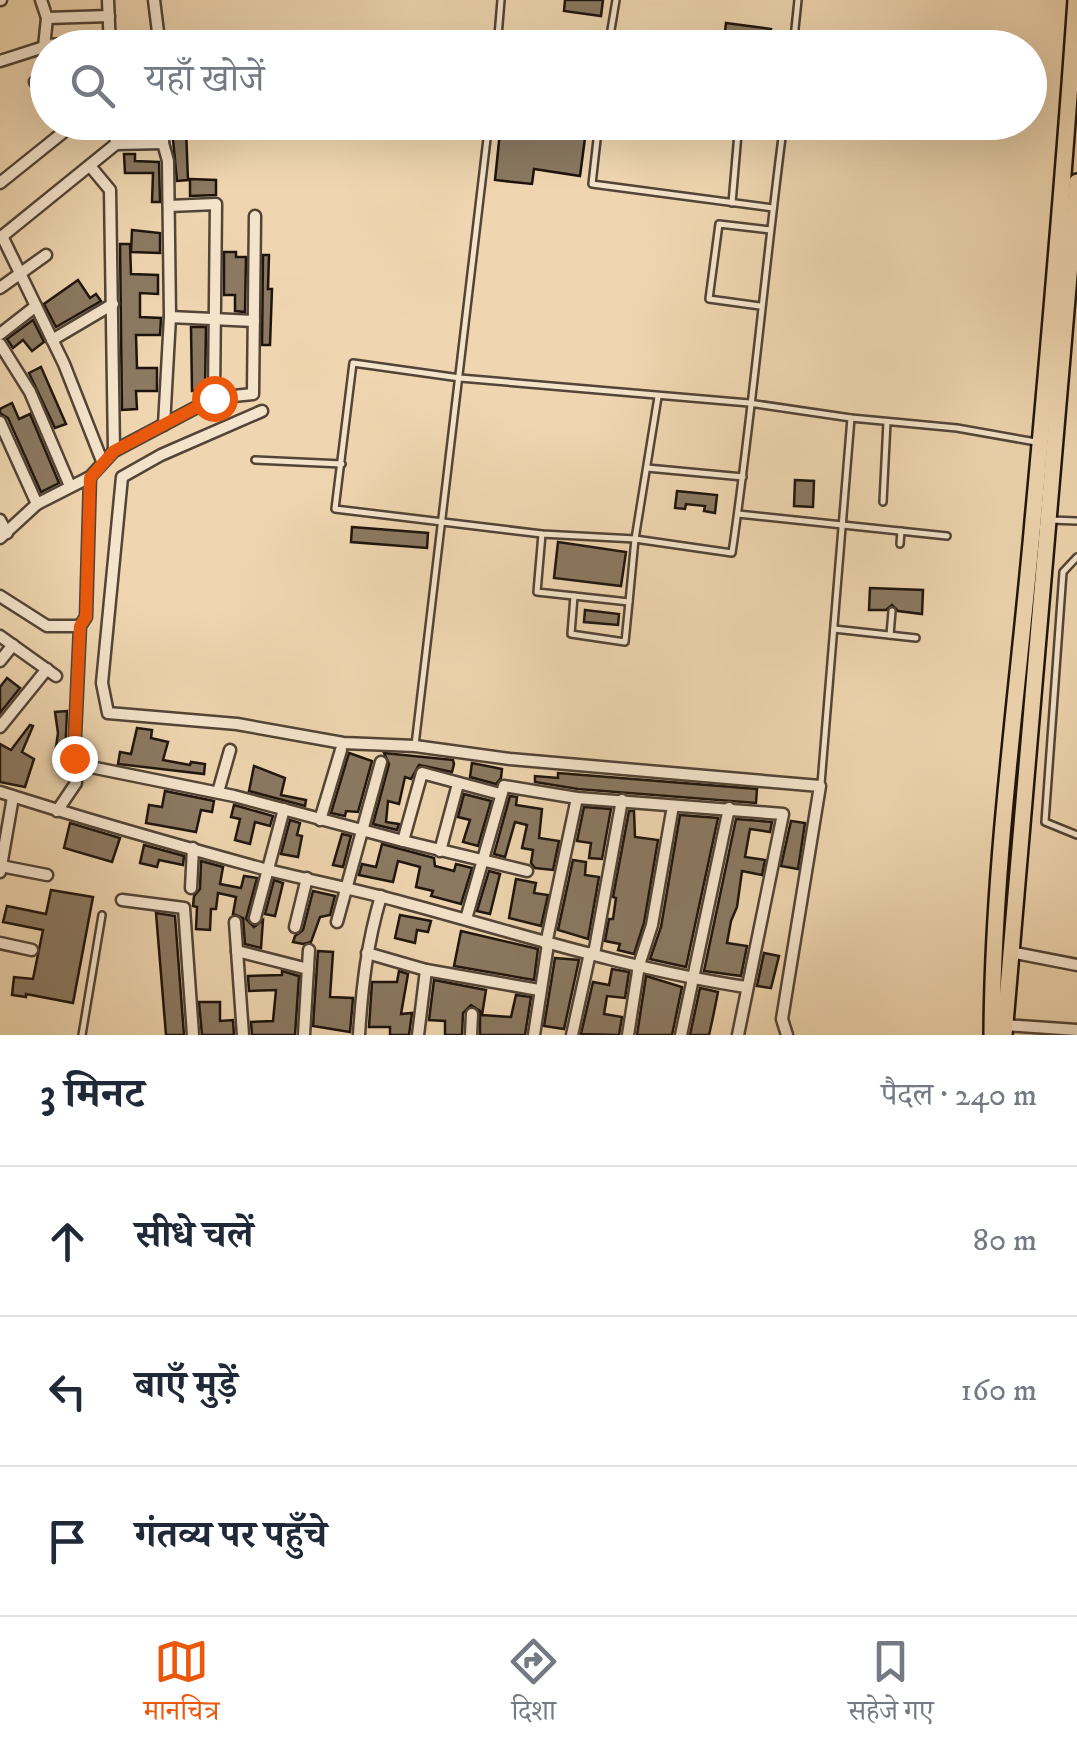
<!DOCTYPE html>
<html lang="hi">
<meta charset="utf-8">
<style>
:root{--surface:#fff;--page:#f6f6f7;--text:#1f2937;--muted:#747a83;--line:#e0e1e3;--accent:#ea580c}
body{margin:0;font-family:"IM FELL DW Pica","Noto Serif Devanagari",serif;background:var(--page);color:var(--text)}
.stop{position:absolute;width:30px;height:30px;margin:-22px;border:8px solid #ea580c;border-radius:50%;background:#fff}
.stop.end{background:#ea580c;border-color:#fff;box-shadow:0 2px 10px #0008}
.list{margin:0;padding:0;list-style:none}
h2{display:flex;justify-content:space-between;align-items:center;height:130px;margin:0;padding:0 40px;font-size:42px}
h2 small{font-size:32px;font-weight:400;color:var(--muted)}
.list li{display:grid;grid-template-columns:65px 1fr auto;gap:30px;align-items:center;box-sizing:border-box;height:150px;padding:0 40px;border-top:2px solid var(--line)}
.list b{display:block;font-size:38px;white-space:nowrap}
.list em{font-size:32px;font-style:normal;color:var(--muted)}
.icon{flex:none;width:55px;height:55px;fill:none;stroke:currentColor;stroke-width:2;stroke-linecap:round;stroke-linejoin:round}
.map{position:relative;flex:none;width:1077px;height:1035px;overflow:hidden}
.search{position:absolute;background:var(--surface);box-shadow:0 10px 40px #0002;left:30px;right:30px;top:30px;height:110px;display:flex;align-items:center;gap:25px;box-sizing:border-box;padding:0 35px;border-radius:55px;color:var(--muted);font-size:38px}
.sheet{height:580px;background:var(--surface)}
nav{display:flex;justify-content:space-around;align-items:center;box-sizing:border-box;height:140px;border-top:2px solid var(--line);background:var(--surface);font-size:28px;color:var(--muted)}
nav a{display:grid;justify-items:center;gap:5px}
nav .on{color:var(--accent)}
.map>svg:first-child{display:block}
.building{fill:#8b7962;stroke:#1e140d;stroke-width:2.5}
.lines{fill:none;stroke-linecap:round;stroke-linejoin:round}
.lane-casing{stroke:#524436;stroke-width:10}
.street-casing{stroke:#524436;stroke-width:15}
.primary-casing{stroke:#1e140d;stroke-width:20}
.lane{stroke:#f5e4cc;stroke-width:5}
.street{stroke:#f5e4cc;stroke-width:10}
.primary{stroke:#efd6b0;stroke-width:15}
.route{stroke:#ea580c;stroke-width:12}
</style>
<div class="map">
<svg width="1077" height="1035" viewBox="0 0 1077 1035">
<rect width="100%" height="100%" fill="#efd6b0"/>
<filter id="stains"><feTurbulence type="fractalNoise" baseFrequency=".002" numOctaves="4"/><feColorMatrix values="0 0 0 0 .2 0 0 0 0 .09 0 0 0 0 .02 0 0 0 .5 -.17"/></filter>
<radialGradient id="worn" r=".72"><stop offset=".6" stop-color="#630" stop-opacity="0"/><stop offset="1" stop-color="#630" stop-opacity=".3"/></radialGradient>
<g class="building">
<path d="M565 0H603L601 16 564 11Z"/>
<path d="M726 23 771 29 769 48H723Z"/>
<path d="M501 122 587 123 580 176 534 169 532 184 495 180Z"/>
<path d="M172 129H186L188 180 177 181Z"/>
<path d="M124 154H135V161L159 162 160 202H152L153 173H125Z"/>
<path d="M190 179 216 180V195L190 196Z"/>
<path d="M132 230 160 233V253L131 252Z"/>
<path d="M120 244H130L131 274 158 275V294L140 293V317L161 318 160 335H136L137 368H157V391H136L137 409 122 410Z"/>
<path d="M224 252H236V257H246L245 312 235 311V295H224Z"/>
<path d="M263 255H269L268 289H272L270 345H262Z"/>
<path d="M78 280 90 298 96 294 101 301 56 327 44 304Z"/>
<path d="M33 320 44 342 32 351 23 340 13 348 7 339Z"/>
<path d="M191 327H206L205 391H192Z"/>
<path d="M41 367 66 424 55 428 29 373Z"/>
<path d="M12 403 19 419 30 414 59 483 41 492 8 418 0 413V409Z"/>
<path d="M795 480 814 481 813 507 794 506Z"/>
<path d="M677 491 717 495 715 513 704 511 705 506 686 504 685 509 675 508Z"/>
<path d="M352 527 428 533 427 548 351 542Z"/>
<path d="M558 542 626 552 621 586 554 578Z"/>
<path d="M870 588 923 590 922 614 898 611 892 605 886 610H869Z"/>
<path d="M585 610 619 614 618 625 584 622Z"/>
<path d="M7 678 20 688 0 713V687Z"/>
<path d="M67 711 65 756 55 754 58 733 55 712Z"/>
<path d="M30 725 33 726 22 752 34 759 25 787 0 782V744L11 750Z"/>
<path d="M137 728 152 730 151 738 168 742 163 760 190 765 191 762 205 764 204 774 118 764 120 752 131 754Z"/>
<path d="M349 753 372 761 358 812 346 811 345 816 331 813Z"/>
<path d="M384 753 443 759 453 760 454 764 452 772 419 765 411 779 405 777 399 804 388 801 386 822 399 824 397 830 373 824 389 764Z"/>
<path d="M472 763 502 769 501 778 496 784 470 777Z"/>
<path d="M254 766 285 778 281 795 306 800 305 806 249 791Z"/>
<path d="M558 773 757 789 756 803 578 789 535 782V776L558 778Z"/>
<path d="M165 791 214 801 212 812 201 810 196 832 146 823 149 805 162 807Z"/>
<path d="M464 794 491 801 478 846 463 842 470 820 458 817Z"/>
<path d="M510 796 517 797 516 805 542 809 539 838 559 841 553 870 535 868 531 863 533 850 522 848 527 825 515 822 505 857 494 854Z"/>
<path d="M234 805 273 816 270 826 255 822 250 844 235 840 240 819 231 817Z"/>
<path d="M584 807 611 809 602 859 589 858 591 843 577 841Z"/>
<path d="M629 811H634L635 837 658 840 644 923 634 954 618 950 620 944 605 941 609 919H613L616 898 613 897Z"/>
<path d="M680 815 718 818 686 967 650 959 661 927Z"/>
<path d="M736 819 772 822 770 832 750 829 745 857 765 860 762 875 742 871 737 907 731 921 727 943 747 946 741 976 704 971Z"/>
<path d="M290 820 300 823 297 835 302 836 298 857 281 854Z"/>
<path d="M791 821 805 823 798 869 781 866Z"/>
<path d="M70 823 120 838 112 862 64 848Z"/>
<path d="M342 834 351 836 343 867 333 865Z"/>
<path d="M382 844 434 858 435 866 454 871 456 864 472 868 461 904 431 896 433 891 416 887 420 867 398 861 393 882 359 875 362 864 376 867Z"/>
<path d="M144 845 184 856 183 865 159 860 157 867 140 863Z"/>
<path d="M573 860 586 862 585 875 599 877 588 939 558 930Z"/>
<path d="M201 861 223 867 220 884 241 888 244 876 257 878 246 919 254 927 263 920 261 948 245 944 243 918 233 914 236 897 218 893 216 909H211L210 930 196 929 197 907 193 906 194 896 200 889Z"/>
<path d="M489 871 500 874 490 914 477 911Z"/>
<path d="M516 879 536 883 534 893 548 895 541 926 509 918Z"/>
<path d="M274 880 283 883 275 916 265 914Z"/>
<path d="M51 890 93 897 73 1003 26 994V997L12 995 14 977 33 979 43 930 3 922 7 906 46 914Z"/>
<path d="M313 891 335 896 330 915 320 917 311 942 303 944 293 942 295 936 303 930Z"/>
<path d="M156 913 175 916 184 1035H166Z"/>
<path d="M400 915 431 921 428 932 417 930 415 943 395 938Z"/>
<path d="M461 931 538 949 534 980 454 966Z"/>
<path d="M318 951 333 952 330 997 353 998 350 1032 313 1026Z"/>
<path d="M764 953 779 956 771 988 757 986Z"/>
<path d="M555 958 579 960 564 1029 544 1026Z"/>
<path d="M612 969 629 972 625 998 607 996 604 1014 622 1017 619 1035 581 1034 593 982 609 985Z"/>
<path d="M282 971 299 976 295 1035H252L251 1022 273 1021 276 990 249 991 248 976 282 975Z"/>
<path d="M399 971 408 974 401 1014 412 1013 409 1035H390V1027H369L372 982H397Z"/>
<path d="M646 976 682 987 672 1035H637Z"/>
<path d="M434 980 486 990 482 1015 511 1017 516 995 531 997 525 1035H480V1011L471 1005 463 1013 462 1035H445V1021L429 1020Z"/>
<path d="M700 988 718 992 713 1017 709 1035H690Z"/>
<path d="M199 1002H220V1021L233 1020 234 1035H202Z"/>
</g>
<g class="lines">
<g class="lane-casing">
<g id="lane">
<path d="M497 48 501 0"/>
<path d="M608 48 616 0"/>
<path d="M793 48 798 0"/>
<path d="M599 122 592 184 773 208"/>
<path d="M784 122C765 266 753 410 732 553L635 539 542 534 335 509 353 363 460 378 749 403 851 418 957 428 1036 442"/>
<path d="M732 203 739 122"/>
<path d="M760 306 709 299 719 224 770 230"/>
<path d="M255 460 342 464"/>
<path d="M647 468 743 477"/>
<path d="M883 502 887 422"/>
<path d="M738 514 947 536"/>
<path d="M1050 520 1077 521"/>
<path d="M542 534 537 592 629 602 635 539 658 397"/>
<path d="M900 544 901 531"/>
<path d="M1077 557 1063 572 1045 822 1077 835"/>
<path d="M574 596 571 634 625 642 629 602"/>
<path d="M834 629 916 638"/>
<path d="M890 635 892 611"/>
<path d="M415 745 489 122"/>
<path d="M821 784 851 418"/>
<path d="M82 1035 102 915"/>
</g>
</g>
<g class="street-casing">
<g id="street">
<path d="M0 0H1"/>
<path d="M108 0 110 48"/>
<path d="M154 0 160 48"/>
<path d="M47 18 109 16"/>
<path d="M45 45 110 42"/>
<path d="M0 61 44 47 47 18 41 0"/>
<path d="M35 82 48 83"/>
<path d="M114 122 116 144 163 143"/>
<path d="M164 122 163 143 168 161 170 317 164 425"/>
<path d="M90 166 110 190 114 451"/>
<path d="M0 183 76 122"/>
<path d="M169 206 216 204 214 398"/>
<path d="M2 236 64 364 102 461"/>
<path d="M0 238 116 144"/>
<path d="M0 288 46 255"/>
<path d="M170 317 254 321"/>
<path d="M0 334 36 306"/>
<path d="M52 340 113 304"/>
<path d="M0 344 30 392 70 486"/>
<path d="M262 411 161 455 122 477 102 683 108 713 237 724 343 743 415 746 510 759 820 786 782 1019 787 1035"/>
<path d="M0 422 37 504"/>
<path d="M0 520 7 533"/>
<path d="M0 538 37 504 90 477 114 451 214 398 253 394 255 216"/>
<path d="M0 596 47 626H80"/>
<path d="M0 636 56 676"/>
<path d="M0 661 13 645"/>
<path d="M0 727 47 669"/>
<path d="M76 764 234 796 403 841 422 773 500 794"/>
<path d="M0 792C87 820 176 845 264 869 308 880 354 889 398 901 513 932 628 969 746 987"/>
<path d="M218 792 230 750"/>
<path d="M57 811 76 783 74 758 80 626 86 617 90 477"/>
<path d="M320 820 341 750"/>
<path d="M403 841 527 871"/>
<path d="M440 851 458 784"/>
<path d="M1 866 47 875"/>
<path d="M0 872 13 797"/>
<path d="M191 888 193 848"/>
<path d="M122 900 184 908 193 1035"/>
<path d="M255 918 284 809"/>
<path d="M466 919 504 786 577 798 783 814 738 1035"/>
<path d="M235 922 243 1035"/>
<path d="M337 922 381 762"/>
<path d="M295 927 307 878"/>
<path d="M0 943 32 950"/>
<path d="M546 944 577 798"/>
<path d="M237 951 308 969"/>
<path d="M1010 952 1077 965"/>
<path d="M367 953 426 970 539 990"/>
<path d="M594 954 622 800"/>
<path d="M1004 1025 1077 1030"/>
<path d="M304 1035 309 950"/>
<path d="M359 1035C362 987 367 943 381 896"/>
<path d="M418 1035 426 970"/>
<path d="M471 1035 472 1014"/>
<path d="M534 1035 548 944"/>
<path d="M572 1035 590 953"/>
<path d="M628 1035 639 965 652 925 673 806"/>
<path d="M681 1035 729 808"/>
</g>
</g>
<g class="primary-casing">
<g id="primary">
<path d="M992 1035C993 863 1018 693 1033 521 1049 348 1064 174 1076 0"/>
<path d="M1004 1035 1077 182"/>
</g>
</g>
<use href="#lane" class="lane"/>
<use href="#street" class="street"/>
<use href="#primary" class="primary"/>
</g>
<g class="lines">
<path class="route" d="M74 758 80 626 86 617 90 478 114 451 214 398"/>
</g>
<rect width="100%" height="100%" filter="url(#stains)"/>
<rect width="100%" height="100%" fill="url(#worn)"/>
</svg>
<div class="stop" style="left:214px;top:398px"></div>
<div class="stop end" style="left:74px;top:758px"></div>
<div class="search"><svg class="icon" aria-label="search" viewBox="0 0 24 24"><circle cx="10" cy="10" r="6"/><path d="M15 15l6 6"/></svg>यहाँ खोजें</div>
</div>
<section class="sheet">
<h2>3 मिनट<small>पैदल · 240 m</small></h2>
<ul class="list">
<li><svg class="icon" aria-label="ahead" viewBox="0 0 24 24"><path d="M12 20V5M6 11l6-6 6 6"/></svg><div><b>सीधे चलें</b></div><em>80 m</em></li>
<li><svg class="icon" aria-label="left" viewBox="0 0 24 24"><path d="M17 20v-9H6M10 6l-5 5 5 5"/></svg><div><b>बाएँ मुड़ें</b></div><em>160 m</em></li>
<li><svg class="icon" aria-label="arrive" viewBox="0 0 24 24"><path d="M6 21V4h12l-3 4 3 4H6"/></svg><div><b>गंतव्य पर पहुँचे</b></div></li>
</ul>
</section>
<nav>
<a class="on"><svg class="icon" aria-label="map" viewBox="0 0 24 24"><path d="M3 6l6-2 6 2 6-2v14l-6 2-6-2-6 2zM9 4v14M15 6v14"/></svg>मानचित्र</a>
<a><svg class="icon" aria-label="directions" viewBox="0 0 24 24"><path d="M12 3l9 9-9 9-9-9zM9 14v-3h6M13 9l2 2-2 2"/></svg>दिशा</a>
<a><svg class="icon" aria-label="saved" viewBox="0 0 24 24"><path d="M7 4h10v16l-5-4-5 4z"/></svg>सहेजे गए</a>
</nav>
